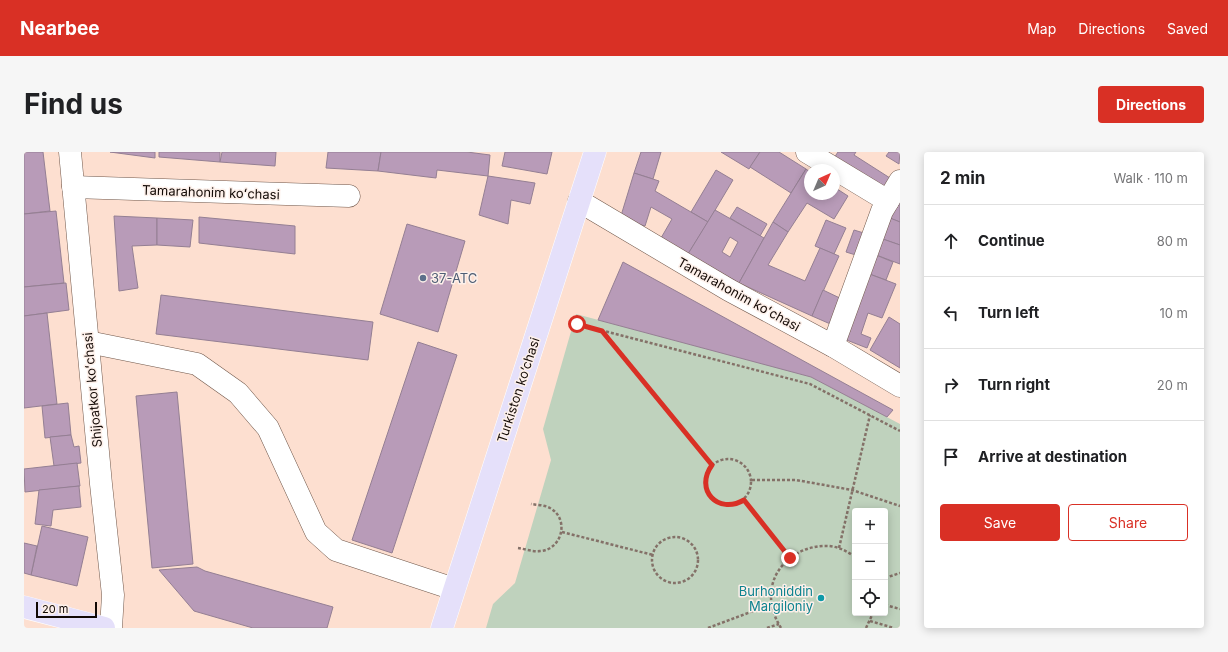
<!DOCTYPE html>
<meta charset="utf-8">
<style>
:root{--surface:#fff;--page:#f6f6f6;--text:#202124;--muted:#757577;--line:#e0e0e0;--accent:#d93025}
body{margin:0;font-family:Inter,sans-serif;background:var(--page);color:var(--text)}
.controls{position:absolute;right:12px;bottom:12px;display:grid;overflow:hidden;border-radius:4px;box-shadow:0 2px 10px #0003}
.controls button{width:36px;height:36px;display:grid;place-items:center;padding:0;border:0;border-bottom:1px solid var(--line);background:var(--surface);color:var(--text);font:20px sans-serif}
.compass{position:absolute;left:780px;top:12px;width:36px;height:36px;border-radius:50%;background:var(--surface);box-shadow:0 2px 10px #0003;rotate:44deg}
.scale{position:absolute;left:12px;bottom:10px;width:61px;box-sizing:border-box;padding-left:4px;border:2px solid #120905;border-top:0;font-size:11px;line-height:14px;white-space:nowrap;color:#120905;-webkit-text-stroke:3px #fdf0ea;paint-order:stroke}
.stop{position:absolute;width:12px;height:12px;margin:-9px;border:3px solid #d93025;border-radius:50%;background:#fff}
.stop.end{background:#d93025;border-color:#fff;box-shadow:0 1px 4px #0008}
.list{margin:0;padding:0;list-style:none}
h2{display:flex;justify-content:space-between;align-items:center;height:52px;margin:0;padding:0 16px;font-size:17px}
h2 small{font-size:13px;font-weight:400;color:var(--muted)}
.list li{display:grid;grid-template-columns:26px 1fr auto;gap:12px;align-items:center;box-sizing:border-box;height:72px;padding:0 16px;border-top:1px solid var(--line)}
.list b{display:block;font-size:15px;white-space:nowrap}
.list em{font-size:13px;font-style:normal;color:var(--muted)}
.actions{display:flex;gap:8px;padding:12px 16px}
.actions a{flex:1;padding:9px 0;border:1px solid var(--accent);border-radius:4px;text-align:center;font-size:14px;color:var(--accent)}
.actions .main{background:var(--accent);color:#fff}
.icon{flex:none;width:22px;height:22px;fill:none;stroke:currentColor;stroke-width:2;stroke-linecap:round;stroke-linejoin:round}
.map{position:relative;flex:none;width:876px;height:476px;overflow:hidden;border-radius:4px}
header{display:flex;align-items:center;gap:24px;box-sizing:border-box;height:56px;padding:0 20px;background:var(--accent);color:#fff}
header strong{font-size:19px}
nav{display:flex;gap:22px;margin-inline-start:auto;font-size:14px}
.intro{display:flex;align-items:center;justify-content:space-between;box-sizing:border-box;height:96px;padding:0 24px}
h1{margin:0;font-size:28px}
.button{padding:10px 18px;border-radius:4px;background:var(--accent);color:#fff;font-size:14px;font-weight:700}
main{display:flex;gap:24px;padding:0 24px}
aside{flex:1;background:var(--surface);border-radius:4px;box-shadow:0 2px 10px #0003}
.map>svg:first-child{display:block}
.green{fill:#bfd2bd;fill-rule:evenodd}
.building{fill:#b89bb8;stroke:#947f93;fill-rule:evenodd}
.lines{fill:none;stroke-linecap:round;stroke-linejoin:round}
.minor-casing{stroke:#71584b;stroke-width:23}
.major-casing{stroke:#fff;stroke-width:23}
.path{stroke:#847168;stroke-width:2.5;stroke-dasharray:3 2;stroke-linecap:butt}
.minor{stroke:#fff;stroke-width:22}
.major{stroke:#e5e0fa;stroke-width:22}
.route{stroke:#d93025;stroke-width:5}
.service-dot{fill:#5c6f8a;stroke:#fdf0ea;stroke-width:1.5}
.culture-dot{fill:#0f9aa8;stroke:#fdf0ea;stroke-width:1.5}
.labels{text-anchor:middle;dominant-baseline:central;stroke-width:3;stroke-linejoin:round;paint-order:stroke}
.street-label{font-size:13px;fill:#120905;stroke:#fdf0ea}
.service-label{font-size:13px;fill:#4e5e75;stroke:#fdf0ea;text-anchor:start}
.culture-label{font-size:13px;fill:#0d838f;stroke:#fdf0ea;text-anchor:end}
</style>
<header>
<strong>Nearbee</strong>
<nav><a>Map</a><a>Directions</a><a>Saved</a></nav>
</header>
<div class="intro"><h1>Find us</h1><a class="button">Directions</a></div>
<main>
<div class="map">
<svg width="876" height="476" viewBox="0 0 876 476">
<rect width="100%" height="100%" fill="#fddfd0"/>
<path class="green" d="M552 162 787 225 876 272V476H462L469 452 491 431 527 308 519 277ZM831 359H861V461H831Z"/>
<g class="building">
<path d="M0 0H19L26 59 0 62Z"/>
<path d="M86 0H131V6Z"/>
<path d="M135 0H196V10L135 5Z"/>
<path d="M198 0H252L251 14 196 10Z"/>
<path d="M304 0H357L354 19 302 16Z"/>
<path d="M357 0H443L466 3 464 24 413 18 412 26 354 19Z"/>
<path d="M481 0H528L523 22 478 14Z"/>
<path d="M617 0H637L629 27 610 21Z"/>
<path d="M697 0H736L725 17Z"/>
<path d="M736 0H755L782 17 767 41 726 15Z"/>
<path d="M814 0H832L830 3 866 26 856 41 808 9Z"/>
<path d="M865 0H876L875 12 862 4Z"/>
<path d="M782 17 786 20V42H810V35L824 44 810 67 783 51 764 80 749 70Z"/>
<path d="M692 18 709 28 684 70 667 60Z"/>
<path d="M610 21 635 29 631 39 684 70 664 102 637 86 648 67 627 55 621 74 596 67Z"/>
<path d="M464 24 511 31 506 52 487 48 484 72 455 63Z"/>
<path d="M876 33V70L858 63Z"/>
<path d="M713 55 743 72 736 84 706 66Z"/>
<path d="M691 58 740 86 715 131 664 102ZM706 85 714 90 706 105 698 100Z"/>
<path d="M32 59 40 131 0 135V62Z"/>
<path d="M90 64 133 66V93L108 94 114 136 95 139Z"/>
<path d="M861 64 876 70V93L853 85Z"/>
<path d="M175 65 271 74V102L175 91Z"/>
<path d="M133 66 169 68 166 95 133 93Z"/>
<path d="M802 68 822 76 810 102 791 94Z"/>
<path d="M749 70 764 80 744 113 781 129 796 96 815 104 788 164 715 131Z"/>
<path d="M383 72 441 89 414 180 356 162Z"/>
<path d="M830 78 843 82 835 104 822 100Z"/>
<path d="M853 85 876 93V112L847 101Z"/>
<path d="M847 101 869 110 862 128 840 120Z"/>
<path d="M599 110 869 258 863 265 787 225 574 168Z"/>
<path d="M840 120 872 132 858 166 844 161 837 182 847 186 843 196 815 185Z"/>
<path d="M42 131 45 158 0 164V135Z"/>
<path d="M799 138 822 149 811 174 788 164Z"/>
<path d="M137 143 349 170 344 208 132 182Z"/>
<path d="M23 161 33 252 0 256V164Z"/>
<path d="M865 165 876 172V216L846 198Z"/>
<path d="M394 190 433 203 368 401 328 388Z"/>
<path d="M153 240 169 412 128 416 112 244Z"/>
<path d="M44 251 47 283 21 286 18 254Z"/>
<path d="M47 283 50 295 55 294 57 311 30 314 26 285Z"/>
<path d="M53 311 56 334 1 340 0 317Z"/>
<path d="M55 334 57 355 29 358 27 374 11 372 15 338Z"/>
<path d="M18 374 64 385 53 434 7 423Z"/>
<path d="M0 391 13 394 7 423 0 421Z"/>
<path d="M173 415 181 419 309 455 303 476H229L170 459 135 418Z"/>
</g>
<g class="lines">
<g class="minor-casing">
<g id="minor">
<path d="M46 0 77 332 89 443 87 476"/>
<path d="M783 0 864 49"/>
<path d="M49 35 325 44"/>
<path d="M555 49 705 138 809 194 876 234"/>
<path d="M64 190 173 212 214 241 244 276 292 380 312 398 430 437"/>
<path d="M809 194 858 59 876 29"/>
</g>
</g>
<g class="major-casing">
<g id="major">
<path d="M0 455 80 476"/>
<path d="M418 476 571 0"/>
</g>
</g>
<g class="path">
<path d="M553 172 786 232 876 279"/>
<path d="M579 179 688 313"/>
<circle cx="704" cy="330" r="23"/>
<path d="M728 328H772L828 338 876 354"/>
<path d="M720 347 766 406"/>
<path d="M538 380 629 403"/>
<circle cx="651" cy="408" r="23"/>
<path d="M494 396C501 397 509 400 516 399 538 398 546 367 526 356 521 353 513 353 507 352"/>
<path d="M815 396 846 263"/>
<path d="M861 426 876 421"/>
<path d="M861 453 876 457"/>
<path d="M846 469 870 476"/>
<path d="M684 476 748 452"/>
<path d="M743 476 755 472"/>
<path d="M757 476C751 466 747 456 747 444 747 414 775 393 803 394 813 394 823 399 831 405"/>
<path d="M842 476 849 461"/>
</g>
<use href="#minor" class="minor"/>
<use href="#major" class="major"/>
</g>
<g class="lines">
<path class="route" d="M553 172 578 179 688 313C670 338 694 363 720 348L766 406"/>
</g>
<circle class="service-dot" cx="399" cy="126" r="4"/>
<circle class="culture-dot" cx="797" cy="446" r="4"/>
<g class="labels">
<g class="street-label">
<text transform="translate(187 40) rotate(2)">Tamarahonim koʻchasi</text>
<text transform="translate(715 142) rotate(29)">Tamarahonim koʻchasi</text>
<text transform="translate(68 238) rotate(-95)">Shijoatkor koʻchasi</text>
<text transform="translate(494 238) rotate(-72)">Turkiston ko’chasi</text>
</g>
<g class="service-label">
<text x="407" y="126">37-АТС</text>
</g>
<g class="culture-label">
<text x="789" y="439">Burhoniddin<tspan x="789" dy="15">Margiloniy</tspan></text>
</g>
</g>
</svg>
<div class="controls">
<button>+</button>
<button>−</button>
<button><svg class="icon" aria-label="locate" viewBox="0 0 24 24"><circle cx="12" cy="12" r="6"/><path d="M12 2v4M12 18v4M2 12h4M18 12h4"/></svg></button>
</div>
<svg class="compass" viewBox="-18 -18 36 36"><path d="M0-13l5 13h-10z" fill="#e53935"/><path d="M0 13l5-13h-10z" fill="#757577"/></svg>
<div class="scale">20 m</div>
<div class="stop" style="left:553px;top:172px"></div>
<div class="stop end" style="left:766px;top:406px"></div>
</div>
<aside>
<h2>2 min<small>Walk · 110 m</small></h2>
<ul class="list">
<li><svg class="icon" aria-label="ahead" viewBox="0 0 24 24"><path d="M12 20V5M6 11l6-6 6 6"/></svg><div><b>Continue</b></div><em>80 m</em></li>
<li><svg class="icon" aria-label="left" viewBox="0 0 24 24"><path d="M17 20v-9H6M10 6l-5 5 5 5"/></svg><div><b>Turn left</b></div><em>10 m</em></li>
<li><svg class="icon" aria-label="right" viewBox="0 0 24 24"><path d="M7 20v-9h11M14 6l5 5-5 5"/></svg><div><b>Turn right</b></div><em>20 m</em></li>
<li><svg class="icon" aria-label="arrive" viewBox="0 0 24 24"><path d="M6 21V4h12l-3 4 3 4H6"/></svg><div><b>Arrive at destination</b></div></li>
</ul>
<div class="actions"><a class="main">Save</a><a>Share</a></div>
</aside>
</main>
